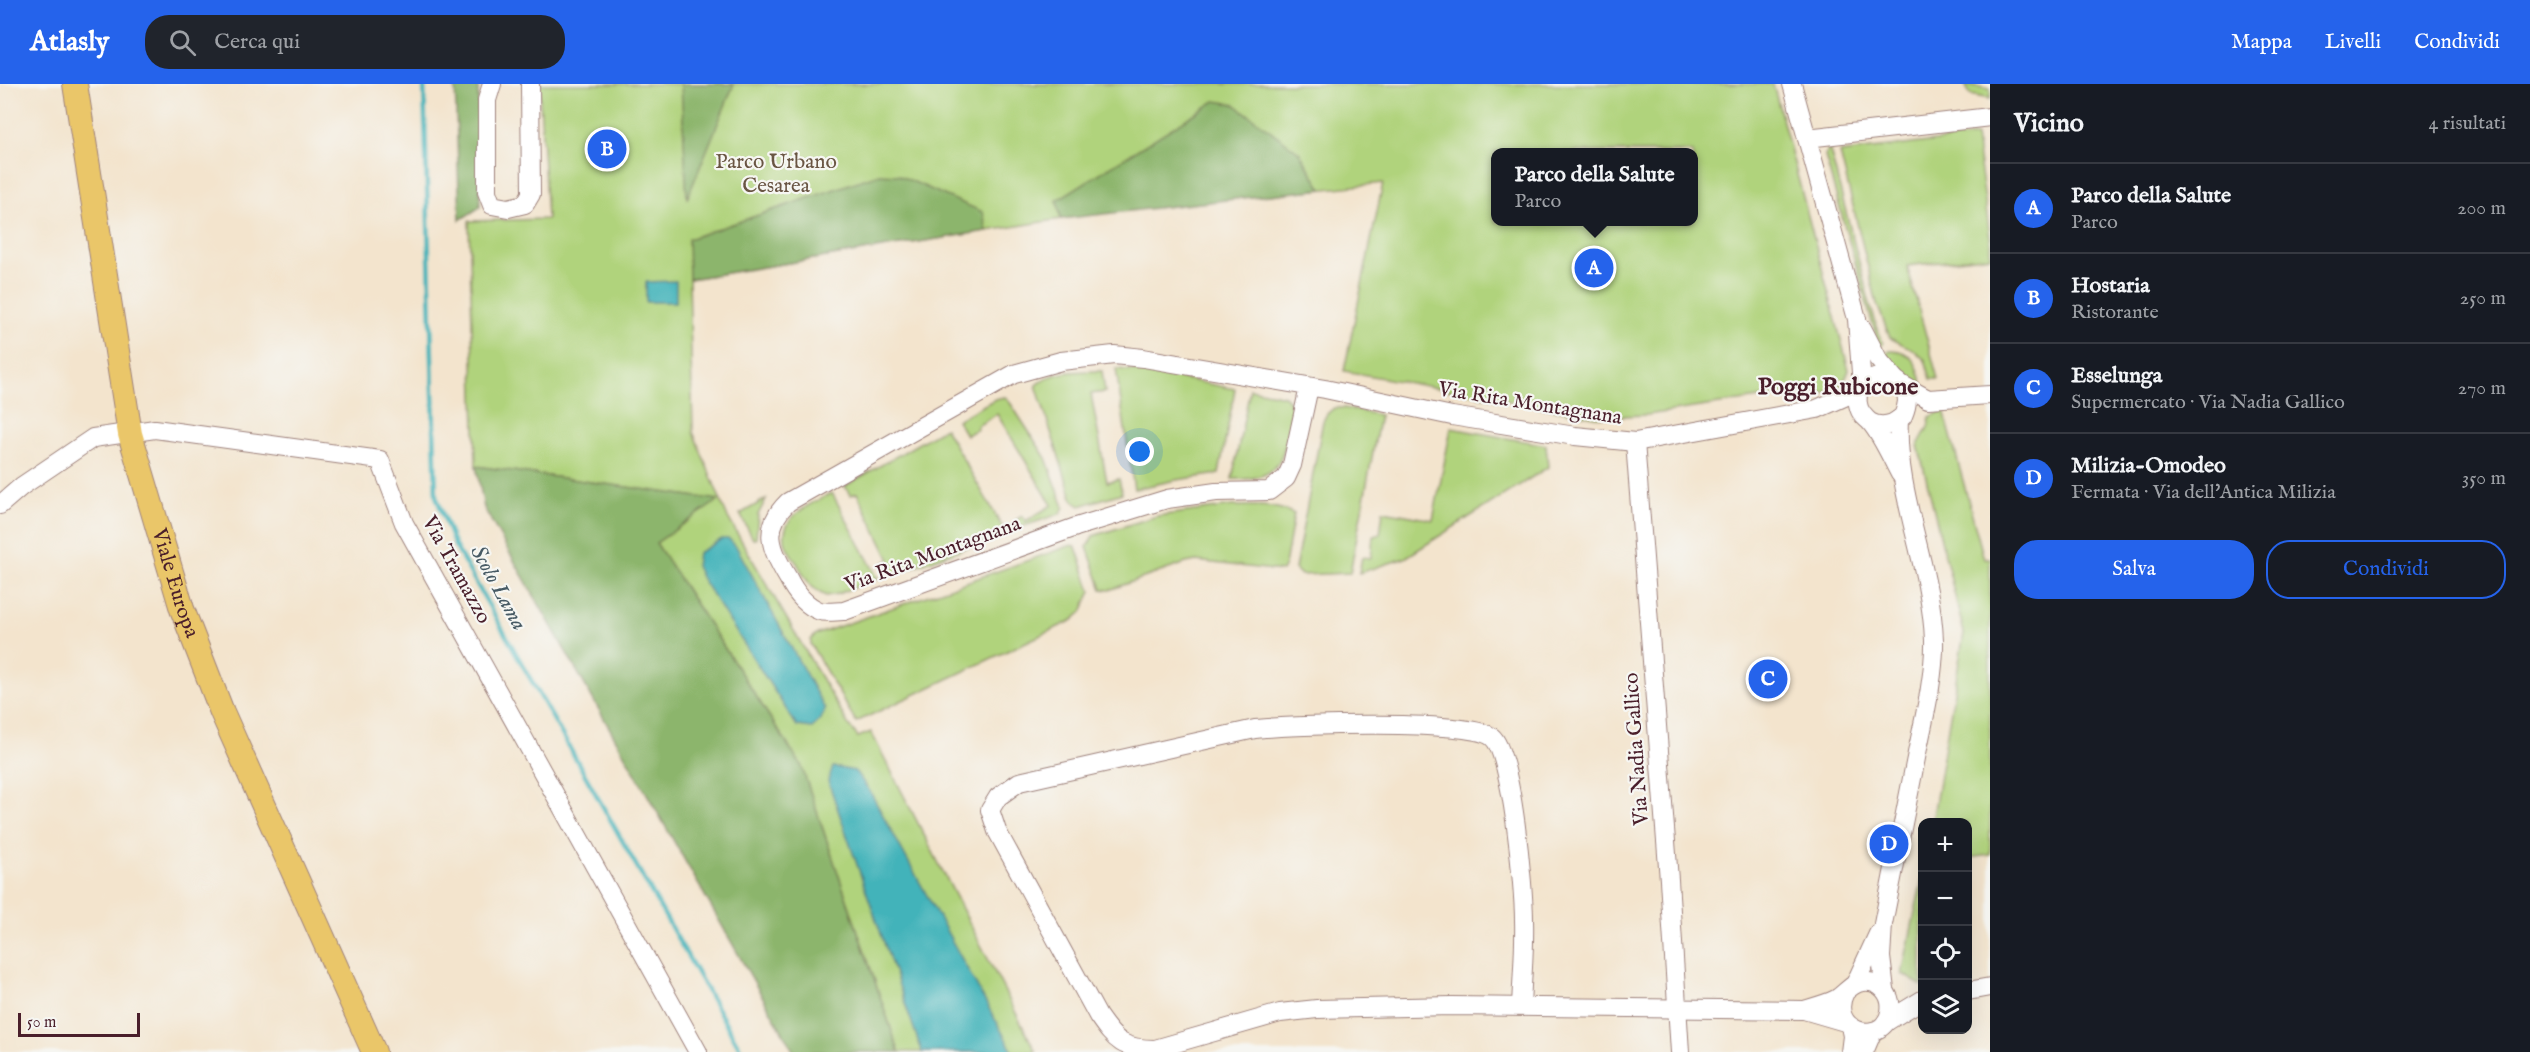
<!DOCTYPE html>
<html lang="it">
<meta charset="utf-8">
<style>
:root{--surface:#171b24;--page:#20242c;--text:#f1f3f6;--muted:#9ea1a6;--line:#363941;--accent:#2563eb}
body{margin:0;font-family:"IM FELL English",serif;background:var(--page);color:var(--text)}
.controls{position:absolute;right:18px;bottom:18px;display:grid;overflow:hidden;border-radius:12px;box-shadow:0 6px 24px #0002}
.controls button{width:54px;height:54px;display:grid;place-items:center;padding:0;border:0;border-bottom:2px solid var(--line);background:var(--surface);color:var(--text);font:30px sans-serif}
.scale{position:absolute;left:18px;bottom:15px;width:122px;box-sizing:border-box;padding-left:6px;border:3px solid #4a1f2b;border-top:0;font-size:16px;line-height:21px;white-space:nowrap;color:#4a1f2b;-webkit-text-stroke:4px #f6f6f2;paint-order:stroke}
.you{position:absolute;left:1140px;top:368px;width:21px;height:21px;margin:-15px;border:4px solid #fff;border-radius:50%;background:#1a73e8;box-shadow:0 0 0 9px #1a73e833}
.badge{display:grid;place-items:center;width:39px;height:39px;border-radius:50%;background:var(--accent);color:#fff;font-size:20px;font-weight:700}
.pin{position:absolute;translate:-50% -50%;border:3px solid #fff;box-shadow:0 2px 6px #0006}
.popup{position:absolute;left:1491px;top:64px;width:207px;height:78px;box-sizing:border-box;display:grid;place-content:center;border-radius:12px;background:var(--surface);filter:drop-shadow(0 2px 4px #0005);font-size:20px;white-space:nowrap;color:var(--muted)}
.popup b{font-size:22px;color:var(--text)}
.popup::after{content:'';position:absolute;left:50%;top:100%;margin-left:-12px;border:12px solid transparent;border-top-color:var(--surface)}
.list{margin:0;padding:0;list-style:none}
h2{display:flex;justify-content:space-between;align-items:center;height:78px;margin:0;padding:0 24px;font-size:26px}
h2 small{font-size:20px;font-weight:400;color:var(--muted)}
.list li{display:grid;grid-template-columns:39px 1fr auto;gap:18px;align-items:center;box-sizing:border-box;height:90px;padding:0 24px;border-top:2px solid var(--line)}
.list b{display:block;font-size:22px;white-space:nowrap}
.list p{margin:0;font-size:20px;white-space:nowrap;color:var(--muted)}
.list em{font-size:20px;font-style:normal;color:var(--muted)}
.actions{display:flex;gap:12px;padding:18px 24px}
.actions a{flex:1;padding:14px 0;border:2px solid var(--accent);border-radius:24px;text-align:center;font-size:21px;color:var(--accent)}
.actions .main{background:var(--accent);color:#fff}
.icon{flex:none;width:33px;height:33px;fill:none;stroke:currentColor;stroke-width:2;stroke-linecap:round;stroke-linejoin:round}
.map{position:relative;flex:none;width:1990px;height:968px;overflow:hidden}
header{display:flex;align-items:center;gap:36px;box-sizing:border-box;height:84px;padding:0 30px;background:var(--accent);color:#fff}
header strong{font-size:28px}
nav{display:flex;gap:33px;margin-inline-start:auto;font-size:21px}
.search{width:420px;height:54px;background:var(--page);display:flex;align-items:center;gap:15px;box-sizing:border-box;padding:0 21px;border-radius:24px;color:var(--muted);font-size:22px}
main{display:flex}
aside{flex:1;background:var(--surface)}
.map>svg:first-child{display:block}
.green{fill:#b0d37c;stroke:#7d7954;stroke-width:1.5;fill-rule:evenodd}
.forest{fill:#8cb56c;stroke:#6b6a4c;stroke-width:1.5}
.water{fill:#43b3ba;stroke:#466972;stroke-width:1.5}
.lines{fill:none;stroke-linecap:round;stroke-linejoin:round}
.stream{stroke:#43b3ba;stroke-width:4.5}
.minor-casing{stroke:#9e827c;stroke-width:20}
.major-casing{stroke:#9e827c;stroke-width:26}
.minor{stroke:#fff;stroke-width:18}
.major{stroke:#eac669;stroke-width:24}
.labels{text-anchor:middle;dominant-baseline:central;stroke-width:4.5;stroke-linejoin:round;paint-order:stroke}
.park-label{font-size:21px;fill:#695543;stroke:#f6f6f2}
.street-label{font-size:21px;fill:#4a1f2b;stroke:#f6f6f2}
.water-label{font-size:22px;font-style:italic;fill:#475a64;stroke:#f6f6f2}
.quarter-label{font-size:24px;font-weight:bold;fill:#4a1f2b;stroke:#f6f6f2}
</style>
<header>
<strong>Atlasly</strong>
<div class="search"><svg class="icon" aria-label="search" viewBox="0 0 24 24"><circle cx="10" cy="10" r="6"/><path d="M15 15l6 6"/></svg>Cerca qui</div>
<nav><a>Mappa</a><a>Livelli</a><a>Condividi</a></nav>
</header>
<main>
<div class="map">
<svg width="1990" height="968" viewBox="0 0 1990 968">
<rect width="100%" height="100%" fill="#f6f6f2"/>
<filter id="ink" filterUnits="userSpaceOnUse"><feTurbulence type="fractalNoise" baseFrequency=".0167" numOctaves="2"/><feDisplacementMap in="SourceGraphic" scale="12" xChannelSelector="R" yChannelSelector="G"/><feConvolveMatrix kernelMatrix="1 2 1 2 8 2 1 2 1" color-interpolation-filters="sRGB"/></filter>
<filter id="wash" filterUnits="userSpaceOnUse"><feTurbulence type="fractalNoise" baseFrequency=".008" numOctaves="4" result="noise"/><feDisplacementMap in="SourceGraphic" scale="24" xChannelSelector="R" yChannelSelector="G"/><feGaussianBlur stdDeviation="1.35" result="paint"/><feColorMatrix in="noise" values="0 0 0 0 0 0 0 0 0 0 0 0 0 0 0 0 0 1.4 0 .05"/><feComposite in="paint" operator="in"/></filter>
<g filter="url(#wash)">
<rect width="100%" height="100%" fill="#f3e4cd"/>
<g class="green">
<path d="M539 0H1773L1849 286C1844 303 1828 315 1811 306L1647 331 1596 333 1344 287 1383 99 1111 127 689 195 693 348 727 432 848 640 858 653 871 648 1036 968H899L801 681 656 459 718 416 476 382 469 137 547 135ZM1495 68H1693V138H1495Z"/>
<path d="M1965 0 1990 5V15L1970 11Z"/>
<path d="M1976 52 1990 154V172L1907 182 1938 295H1931L1925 276 1914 266 1890 254 1877 220 1840 69Z"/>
<path d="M1829 63 1871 224 1883 260 1879 263 1825 72Z"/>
<path d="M1890 266C1911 265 1920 283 1922 301L1908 296 1883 271Z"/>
<path d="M1116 285 1143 287 1235 305 1219 390 1176 396 1134 405Z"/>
<path d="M1102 287 1105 308 1091 310 1107 398 1119 395 1122 409 1080 422 1073 417 1036 301C1050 286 1083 287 1102 287Z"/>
<path d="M1250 305 1285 312 1292 322C1283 366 1288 398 1232 395Z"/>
<path d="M1004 313 1007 314 1046 374 1064 423 1060 430 1018 444 1016 436 1022 432 1026 437 1052 421 997 330 977 342 978 345 966 351 957 336 995 315Z"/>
<path d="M1334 324H1344L1380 331 1350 489 1301 491 1295 485 1323 337 1327 330Z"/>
<path d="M1944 326 1984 475H1990V771L1968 774V738H1932L1964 549 1918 361 1928 343 1930 333Z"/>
<path d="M945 344 1006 449 891 491 885 478 890 476 857 409 850 411 845 402Z"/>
<path d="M1451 344 1546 361 1548 383 1405 474 1359 489 1362 473 1371 474 1373 452 1380 450 1383 427 1433 436Z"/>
<path d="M832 409 878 494 838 510 826 512C810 505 806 495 798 481 794 475 789 468 786 461 777 432 813 419 832 409Z"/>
<path d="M766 415 758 431 756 455H753L740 430Z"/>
<path d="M1232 422C1252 422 1277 420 1294 430L1285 481 1282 487 1196 477 1186 479 1109 506 1102 505 1087 463 1093 452 1157 432Z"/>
<path d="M1072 461 1076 463 1091 507 1082 528 1073 536 856 638 811 561V556L815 551Z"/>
<path d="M1922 795V902L1902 890Z"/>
</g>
<g class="forest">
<path d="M455 0H478L480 123 460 136Z"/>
<path d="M681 0H734L687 115Z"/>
<path d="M1215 17 1234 20 1299 68 1322 105 1061 135 1057 116Z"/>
<path d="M879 90 898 91 983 128 987 147 689 195 688 155Z"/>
<path d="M476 382 719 416 656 459 801 681 899 968H794L484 424Z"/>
</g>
<g class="water">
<path d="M676 197V218H646V198Z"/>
<path d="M722 455H729L737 464 825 625 821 635 812 644 797 642 702 495 696 482 698 469Z"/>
<path d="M833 683 855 687 869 706 1013 968H922L828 697Z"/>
</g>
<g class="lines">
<path class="stream" d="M424 0 436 412 454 460 742 968"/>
</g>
</g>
<g filter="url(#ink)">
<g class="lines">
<g class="minor-casing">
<g id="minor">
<path d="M492 0 487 16V108L492 121 508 124 525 120 531 110 530 0"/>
<path d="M1792 0 1857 235 1862 302"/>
<path d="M1807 54 1990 33"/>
<path d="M1862 244 1878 275 1895 295"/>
<path d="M1901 300 1928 315 1990 311"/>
<path d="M1309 303 1292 381 1286 394 1269 407 1216 408 1167 415 1076 443 844 527C836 527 827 529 820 527 804 521 795 508 788 494 771 466 761 444 788 418L1014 290 1061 277 1114 271 1143 274 1325 305 1452 332 1575 352 1635 358 1817 325 1860 306"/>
<path d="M1870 338C1882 345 1893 341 1903 332 1925 281 1846 282 1859 324 1861 331 1865 333 1870 338 1881 350 1892 375 1900 390"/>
<path d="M1635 358 1669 796 1680 968"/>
<path d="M0 421 22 402 93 354 155 345 380 376 404 439 698 968"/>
<path d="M1855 900 1878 850"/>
<path d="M1885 906 1881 873 1883 840C1894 783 1906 726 1917 669 1924 635 1935 590 1934 556 1931 481 1895 410 1899 335"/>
<path d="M1968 907 1990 903"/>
<path d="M1521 923C1522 894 1525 865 1524 836 1524 806 1512 668 1492 653 1469 635 1291 641 1255 645L1019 698 998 713 990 726 997 747 1098 932C1116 958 1123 965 1155 965L1280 929 1317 925 1452 922 1804 926 1845 938"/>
<path d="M1804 926C1814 923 1826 920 1836 915 1845 910 1851 899 1863 898 1880 896 1893 911 1890 928 1883 964 1826 947 1845 908"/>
<path d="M1886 938 1922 916"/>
<path d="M1850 942 1852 952 1850 968"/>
<path d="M1864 968 1873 947"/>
</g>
</g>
<g class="major-casing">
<g id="major">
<path id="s1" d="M75 0 130 350 182 525 222 628 374 968"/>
</g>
</g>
<use href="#minor" class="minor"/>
<use href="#major" class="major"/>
</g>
</g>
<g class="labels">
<g class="park-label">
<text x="776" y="78">Parco Urbano<tspan x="776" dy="24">Cesarea</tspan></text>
</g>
<g class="street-label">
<text transform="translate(1530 320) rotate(9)">Via Rita Montagnana</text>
<text transform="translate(933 471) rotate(-20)">Via Rita Montagnana</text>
<text transform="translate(456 486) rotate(61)">Via Tramazzo</text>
<text stroke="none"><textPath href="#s1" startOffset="510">Viale Europa</textPath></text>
<text transform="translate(1637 665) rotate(-94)">Via Nadia Gallico</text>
</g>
<g class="water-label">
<text transform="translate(498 504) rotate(61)">Scolo Lama</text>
</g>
<g class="quarter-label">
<text x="1838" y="303">Poggi Rubicone</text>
</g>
</g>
</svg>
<div class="controls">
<button>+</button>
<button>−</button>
<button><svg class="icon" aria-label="locate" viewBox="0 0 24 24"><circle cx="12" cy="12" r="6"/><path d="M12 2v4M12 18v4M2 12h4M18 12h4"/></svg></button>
<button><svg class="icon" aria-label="layers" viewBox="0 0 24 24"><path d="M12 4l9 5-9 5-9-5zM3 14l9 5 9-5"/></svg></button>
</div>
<div class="scale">50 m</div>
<div class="you"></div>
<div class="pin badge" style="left:1594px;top:184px">A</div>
<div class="popup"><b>Parco della Salute</b>Parco</div>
<div class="pin badge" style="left:607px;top:65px">B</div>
<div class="pin badge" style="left:1768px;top:595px">C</div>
<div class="pin badge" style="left:1889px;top:760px">D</div>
</div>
<aside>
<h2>Vicino<small>4 risultati</small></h2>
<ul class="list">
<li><span class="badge">A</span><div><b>Parco della Salute</b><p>Parco</p></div><em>200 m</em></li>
<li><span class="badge">B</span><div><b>Hostaria</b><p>Ristorante</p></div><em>250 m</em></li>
<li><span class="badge">C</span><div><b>Esselunga</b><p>Supermercato · Via Nadia Gallico</p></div><em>270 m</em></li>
<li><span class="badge">D</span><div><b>Milizia-Omodeo</b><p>Fermata · Via dell'Antica Milizia</p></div><em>350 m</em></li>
</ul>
<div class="actions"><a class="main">Salva</a><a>Condividi</a></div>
</aside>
</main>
